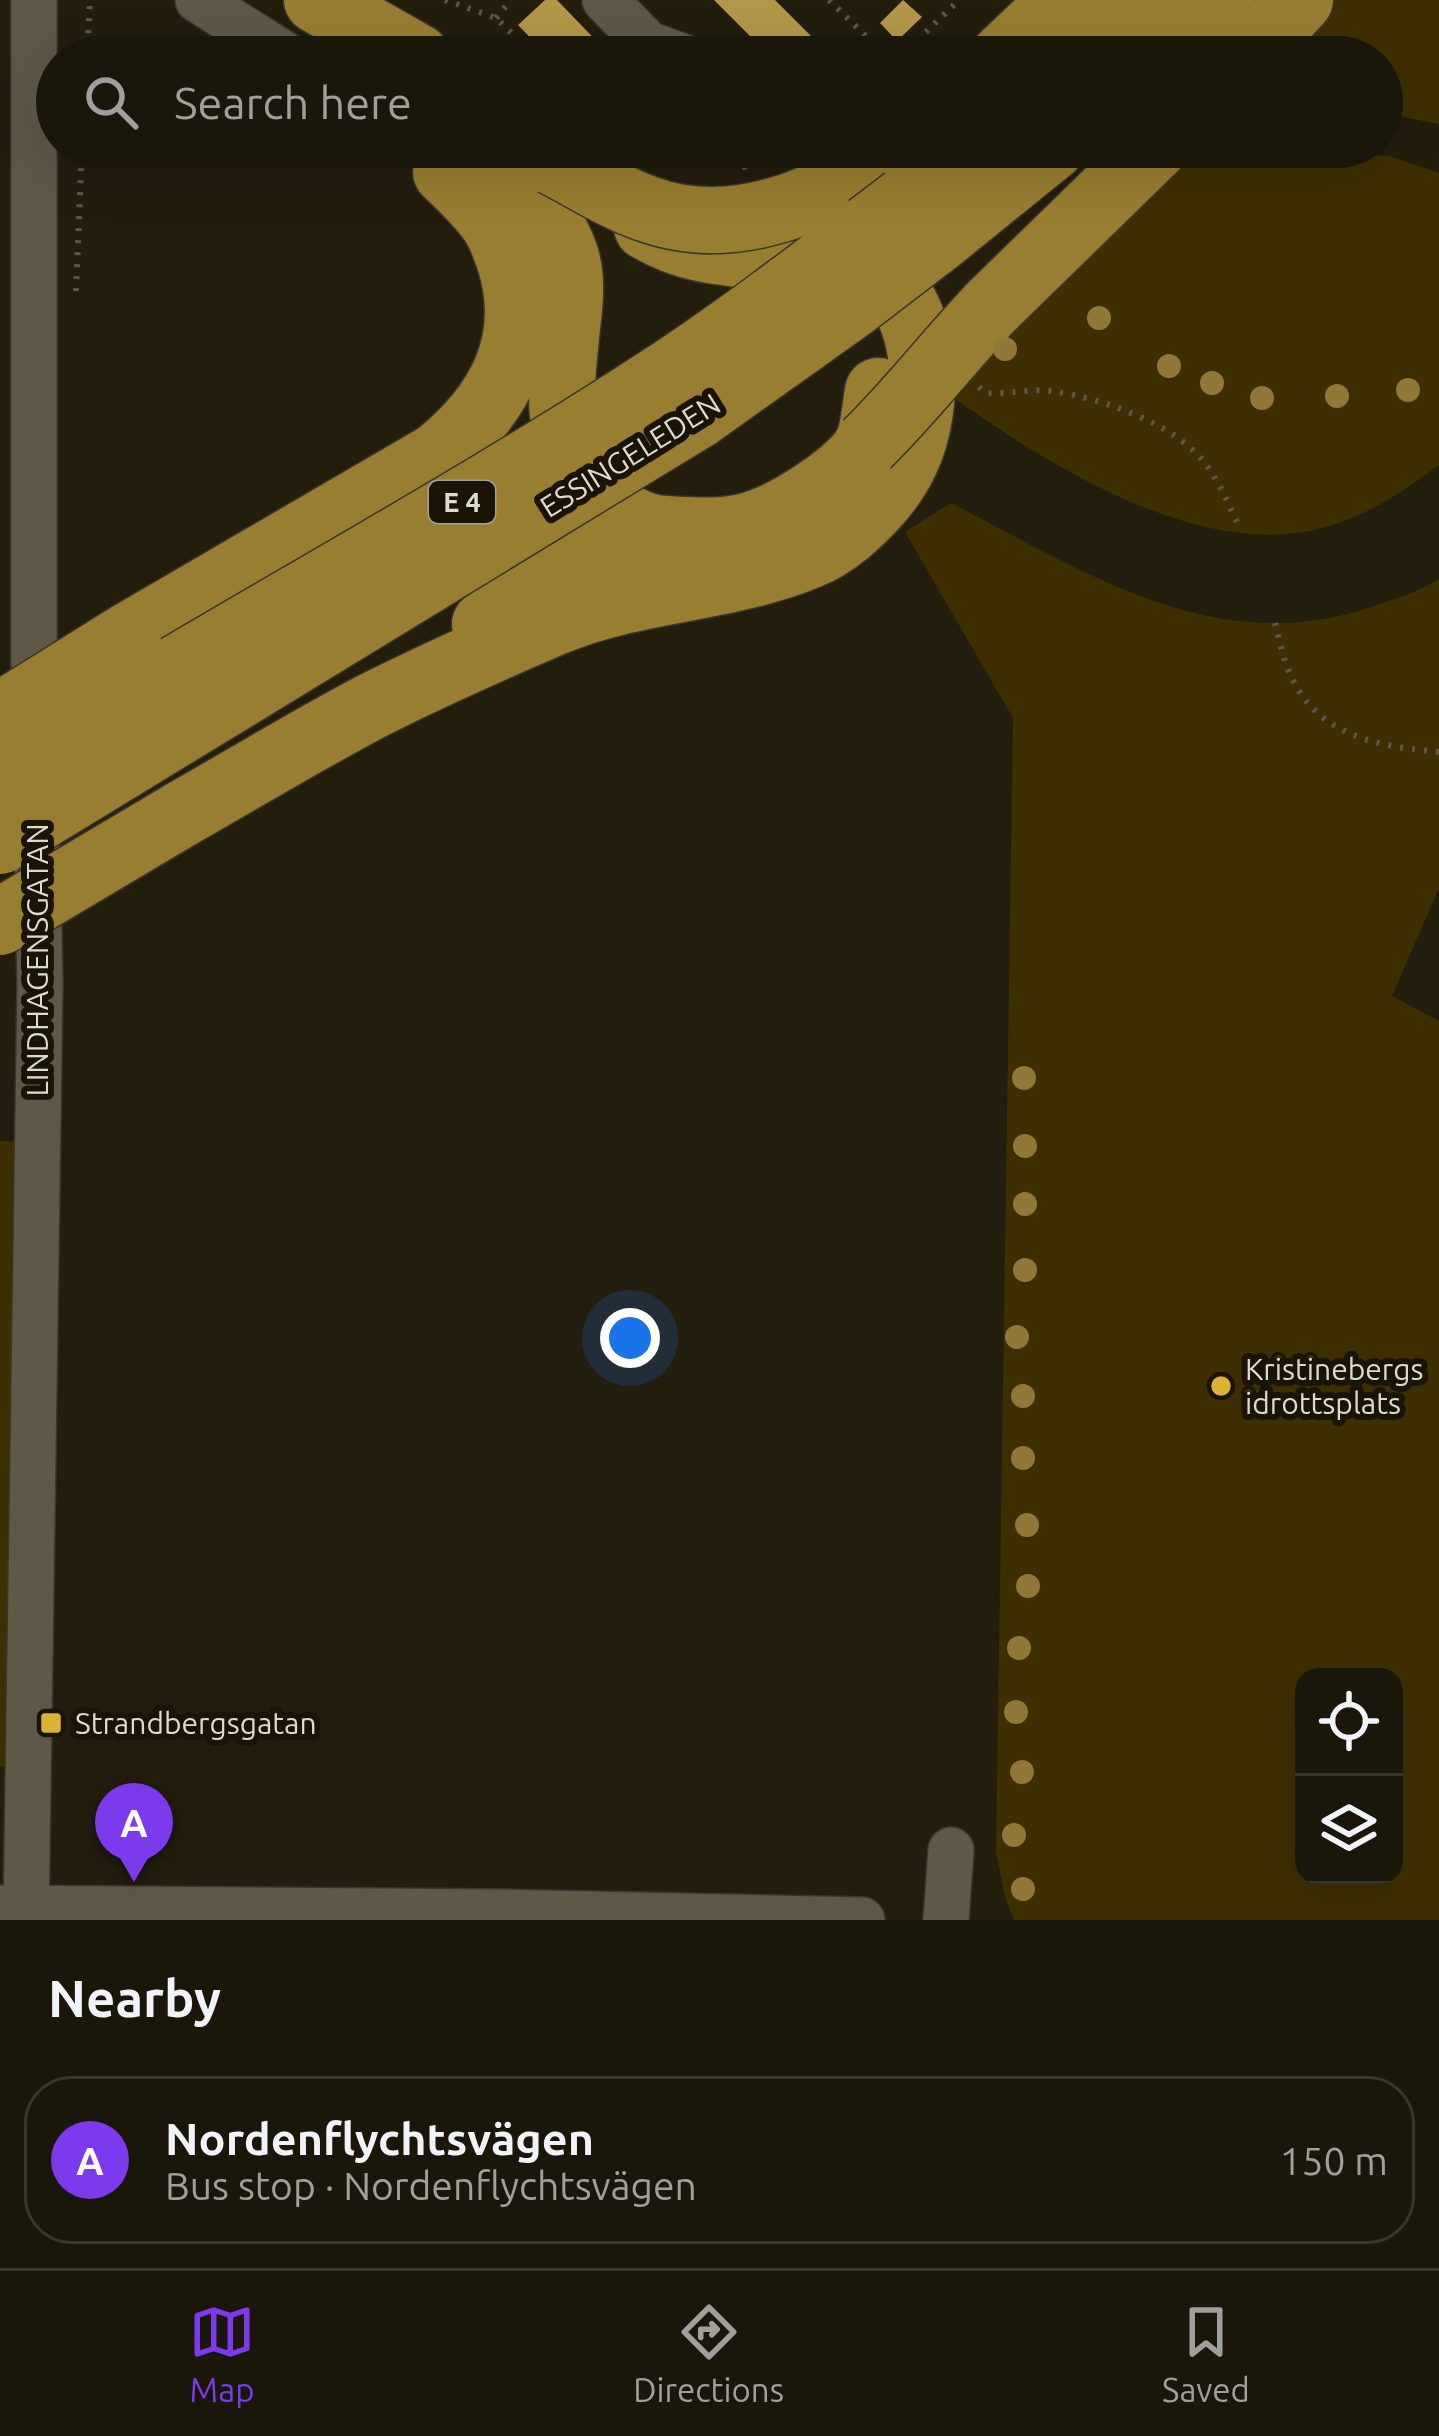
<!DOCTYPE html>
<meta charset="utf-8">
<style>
:root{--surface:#1a160a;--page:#272318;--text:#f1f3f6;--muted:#9f9f9c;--line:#38352b;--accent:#7c3aed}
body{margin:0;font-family:Ubuntu,sans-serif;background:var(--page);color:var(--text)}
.controls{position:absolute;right:36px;bottom:36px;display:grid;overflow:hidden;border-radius:24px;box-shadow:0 12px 48px #0002}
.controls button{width:108px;height:108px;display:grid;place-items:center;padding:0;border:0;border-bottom:3px solid var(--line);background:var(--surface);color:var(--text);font:60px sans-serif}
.you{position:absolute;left:630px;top:1338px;width:42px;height:42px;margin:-30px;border:9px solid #fff;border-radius:50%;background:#1a73e8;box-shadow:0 0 0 18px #1a73e833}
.badge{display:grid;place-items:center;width:78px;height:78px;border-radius:50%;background:var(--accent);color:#fff;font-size:39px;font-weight:700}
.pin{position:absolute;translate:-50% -99px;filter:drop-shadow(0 3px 6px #0008)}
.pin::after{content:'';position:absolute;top:63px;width:42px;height:36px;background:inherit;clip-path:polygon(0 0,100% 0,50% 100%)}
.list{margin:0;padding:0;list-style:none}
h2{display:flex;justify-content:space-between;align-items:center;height:156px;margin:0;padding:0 48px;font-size:51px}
h2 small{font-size:39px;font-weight:400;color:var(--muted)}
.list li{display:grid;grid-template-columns:78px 1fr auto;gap:36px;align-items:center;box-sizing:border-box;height:168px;margin:0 24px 24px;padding:0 24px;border:3px solid var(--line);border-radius:48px}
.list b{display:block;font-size:45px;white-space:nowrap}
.list p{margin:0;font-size:39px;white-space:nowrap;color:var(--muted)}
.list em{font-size:39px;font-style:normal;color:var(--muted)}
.icon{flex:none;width:66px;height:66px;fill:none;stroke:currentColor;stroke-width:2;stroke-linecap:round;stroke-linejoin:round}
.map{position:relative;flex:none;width:1439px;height:1920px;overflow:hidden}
.search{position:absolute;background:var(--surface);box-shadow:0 12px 48px #0002;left:36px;right:36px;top:36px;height:132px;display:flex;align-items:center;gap:30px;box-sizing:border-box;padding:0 42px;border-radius:66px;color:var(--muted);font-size:45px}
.sheet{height:348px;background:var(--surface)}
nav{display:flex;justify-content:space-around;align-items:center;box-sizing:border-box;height:168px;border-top:3px solid var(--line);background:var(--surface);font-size:33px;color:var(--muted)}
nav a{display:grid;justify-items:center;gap:6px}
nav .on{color:var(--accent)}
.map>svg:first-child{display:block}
.green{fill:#3e2f02;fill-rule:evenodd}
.building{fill:#b39749}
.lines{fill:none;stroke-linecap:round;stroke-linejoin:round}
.minor-casing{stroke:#3a352e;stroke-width:48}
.highway-casing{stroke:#3a352e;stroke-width:69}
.path{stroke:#5c574a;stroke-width:6;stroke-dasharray:3 9;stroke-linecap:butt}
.minor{stroke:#5e5847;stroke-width:45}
.highway{stroke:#987e31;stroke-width:66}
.highway-bridge-casing{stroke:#3a352e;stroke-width:69;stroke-linecap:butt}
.highway-bridge{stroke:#987e31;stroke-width:66}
.tree{fill:#907836}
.poi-dot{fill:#dbb233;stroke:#1a1406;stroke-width:4.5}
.labels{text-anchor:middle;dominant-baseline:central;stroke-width:12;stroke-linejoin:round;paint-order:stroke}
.shield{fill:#1a1406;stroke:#a29f93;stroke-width:3}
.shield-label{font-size:27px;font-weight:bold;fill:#dddad0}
.street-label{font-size:30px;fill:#dddad0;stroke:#1a1406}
.poi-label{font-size:30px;fill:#dddad0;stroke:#1a1406;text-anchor:start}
</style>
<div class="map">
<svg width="1439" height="1920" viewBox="0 0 1439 1920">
<rect width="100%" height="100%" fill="#231d0e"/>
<g class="green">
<path d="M1324 0H1439V124L1382 113V57H1268Z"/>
<path d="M1178 147H1226L1297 155 1346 154 1389 156 1439 173V465C1404 491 1369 515 1326 527 1198 564 1038 459 939 387Z"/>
<path d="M951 503C1084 571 1215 660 1371 607 1395 599 1418 592 1439 579V888L1392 996 1439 1021V1920H1014L1005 1897 996 1852 1013 718 905 532ZM1304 1677H1394V1875H1304Z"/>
<path d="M0 1141 24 1142 14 1767 0 1766Z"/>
</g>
<g class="building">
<path d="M545 0H557L612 57H549L518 25Z"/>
<path d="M714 0H775L832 57H771Z"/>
<path d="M903 0 922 17 897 41 880 23Z"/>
</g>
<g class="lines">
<g class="minor-casing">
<g id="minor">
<path d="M34 0V717"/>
<path d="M198 0 289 57"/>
<path d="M605 0 648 44 684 57"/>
<path d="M0 1908 496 1912 862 1920"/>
<path d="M26 1920 40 983 36 795"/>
<path d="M946 1920 951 1850"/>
</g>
</g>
<g class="highway-casing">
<g id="highway">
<path d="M317 0 417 57"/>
<path d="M1003 57 1063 0"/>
<path d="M1077 57 1142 0"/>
<path d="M1156 57 1221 0"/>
<path d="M1247 57 1300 0"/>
<path d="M445 147C492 171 547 201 565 254 573 277 570 303 567 327 561 388 552 440 596 492 613 512 639 528 666 529 730 534 759 530 813 494 830 483 858 462 867 445 874 430 875 407 878 391"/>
<path d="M816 196 861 173 897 147"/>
<path d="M905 200 971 147"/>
<path d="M647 227C664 237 681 244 700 248 734 256 771 254 803 269 821 277 836 289 850 302"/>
<path d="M941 237 1052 147"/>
<path d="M992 306 1155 147"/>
<path d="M485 624 583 553 616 538 657 529"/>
<path d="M128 636 437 456C499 406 535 342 510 262 505 247 500 232 491 220 478 202 462 187 446 172"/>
<path d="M180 815C243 779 306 741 370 707 429 677 492 649 553 623 635 588 726 590 808 556 836 545 859 523 879 501 907 469 919 436 922 393 926 320 899 284 846 237"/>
</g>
</g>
<g class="path">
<path d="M445 0 496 18 536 57"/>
<path d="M829 0 887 57"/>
<path d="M496 18 511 0"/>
<path d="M87 57 90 0"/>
<path d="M900 57 959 0"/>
<path d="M675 147C685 154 694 151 704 147"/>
<path d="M730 147 742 162"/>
<path d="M746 169 742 162 752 147"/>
<path d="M76 291 82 147"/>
<path d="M979 387 985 393C1007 395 1029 388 1051 391 1097 397 1163 420 1196 453 1216 473 1227 501 1239 526"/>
<path d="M1275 623C1279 638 1282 654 1288 669 1314 736 1376 746 1439 752"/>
</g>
<use href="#minor" class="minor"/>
<use href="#highway" class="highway"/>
<g class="highway-bridge-casing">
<g id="highway-bridge">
<path d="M553 162C583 177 613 197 645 208 703 230 761 220 816 196"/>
<path d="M867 444C911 401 949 351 992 306"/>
<path d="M0 716 128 636"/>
<path d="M0 775C224 635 458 512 678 367 756 315 831 256 905 200"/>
<path d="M0 841 698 415 851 306 941 237"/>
<path d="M0 922 180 815"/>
</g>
</g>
<use href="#highway-bridge" class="highway-bridge"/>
</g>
<g class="tree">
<circle cx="1099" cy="318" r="12"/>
<circle cx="1005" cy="349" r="12"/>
<circle cx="1169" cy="366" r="12"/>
<circle cx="1212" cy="383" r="12"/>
<circle cx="1408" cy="390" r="12"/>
<circle cx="1337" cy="396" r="12"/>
<circle cx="1262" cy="398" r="12"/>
<circle cx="1024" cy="1078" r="12"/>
<circle cx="1025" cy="1146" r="12"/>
<circle cx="1025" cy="1204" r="12"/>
<circle cx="1025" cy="1270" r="12"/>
<circle cx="1017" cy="1337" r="12"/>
<circle cx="1023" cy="1396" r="12"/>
<circle cx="1023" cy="1458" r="12"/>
<circle cx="1027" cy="1525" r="12"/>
<circle cx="1028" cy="1586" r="12"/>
<circle cx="1019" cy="1648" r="12"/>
<circle cx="1016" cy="1712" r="12"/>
<circle cx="1022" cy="1772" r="12"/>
<circle cx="1014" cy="1835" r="12"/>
<circle cx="1023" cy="1889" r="12"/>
</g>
<g class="poi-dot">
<circle cx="1221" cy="1386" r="12"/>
<rect x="39" y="1711" width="24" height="24" rx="6"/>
</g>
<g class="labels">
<rect class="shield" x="429" y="481" width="66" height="42" rx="9"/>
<g class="shield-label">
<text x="462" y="502">E 4</text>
</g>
<g class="street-label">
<text transform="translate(630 455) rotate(-32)">ESSINGELEDEN</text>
<text transform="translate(37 960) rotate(-90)">LINDHAGENSGATAN</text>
</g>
<g class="poi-label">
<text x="1245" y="1369">Kristinebergs<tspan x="1245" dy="34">idrottsplats</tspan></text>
<text x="75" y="1723">Strandbergsgatan</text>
</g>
</g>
</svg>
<div class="controls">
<button><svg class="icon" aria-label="locate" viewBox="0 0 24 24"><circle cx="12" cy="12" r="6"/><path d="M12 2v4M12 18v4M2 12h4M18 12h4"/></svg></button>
<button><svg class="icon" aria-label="layers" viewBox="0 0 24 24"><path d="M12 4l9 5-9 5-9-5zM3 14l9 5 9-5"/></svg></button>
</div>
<div class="you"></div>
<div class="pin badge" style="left:134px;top:1882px">A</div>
<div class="search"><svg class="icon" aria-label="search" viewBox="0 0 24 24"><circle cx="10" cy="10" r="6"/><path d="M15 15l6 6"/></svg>Search here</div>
</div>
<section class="sheet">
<h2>Nearby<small></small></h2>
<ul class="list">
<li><span class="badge">A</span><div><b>Nordenflychtsvägen</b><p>Bus stop · Nordenflychtsvägen</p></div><em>150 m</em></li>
</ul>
</section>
<nav>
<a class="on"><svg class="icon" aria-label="map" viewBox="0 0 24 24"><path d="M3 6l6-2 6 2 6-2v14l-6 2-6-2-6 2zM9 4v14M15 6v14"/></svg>Map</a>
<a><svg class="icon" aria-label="directions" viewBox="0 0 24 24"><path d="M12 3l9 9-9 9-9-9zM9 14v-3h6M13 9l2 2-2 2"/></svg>Directions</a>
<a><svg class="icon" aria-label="saved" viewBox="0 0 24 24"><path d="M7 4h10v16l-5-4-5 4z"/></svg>Saved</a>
</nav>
